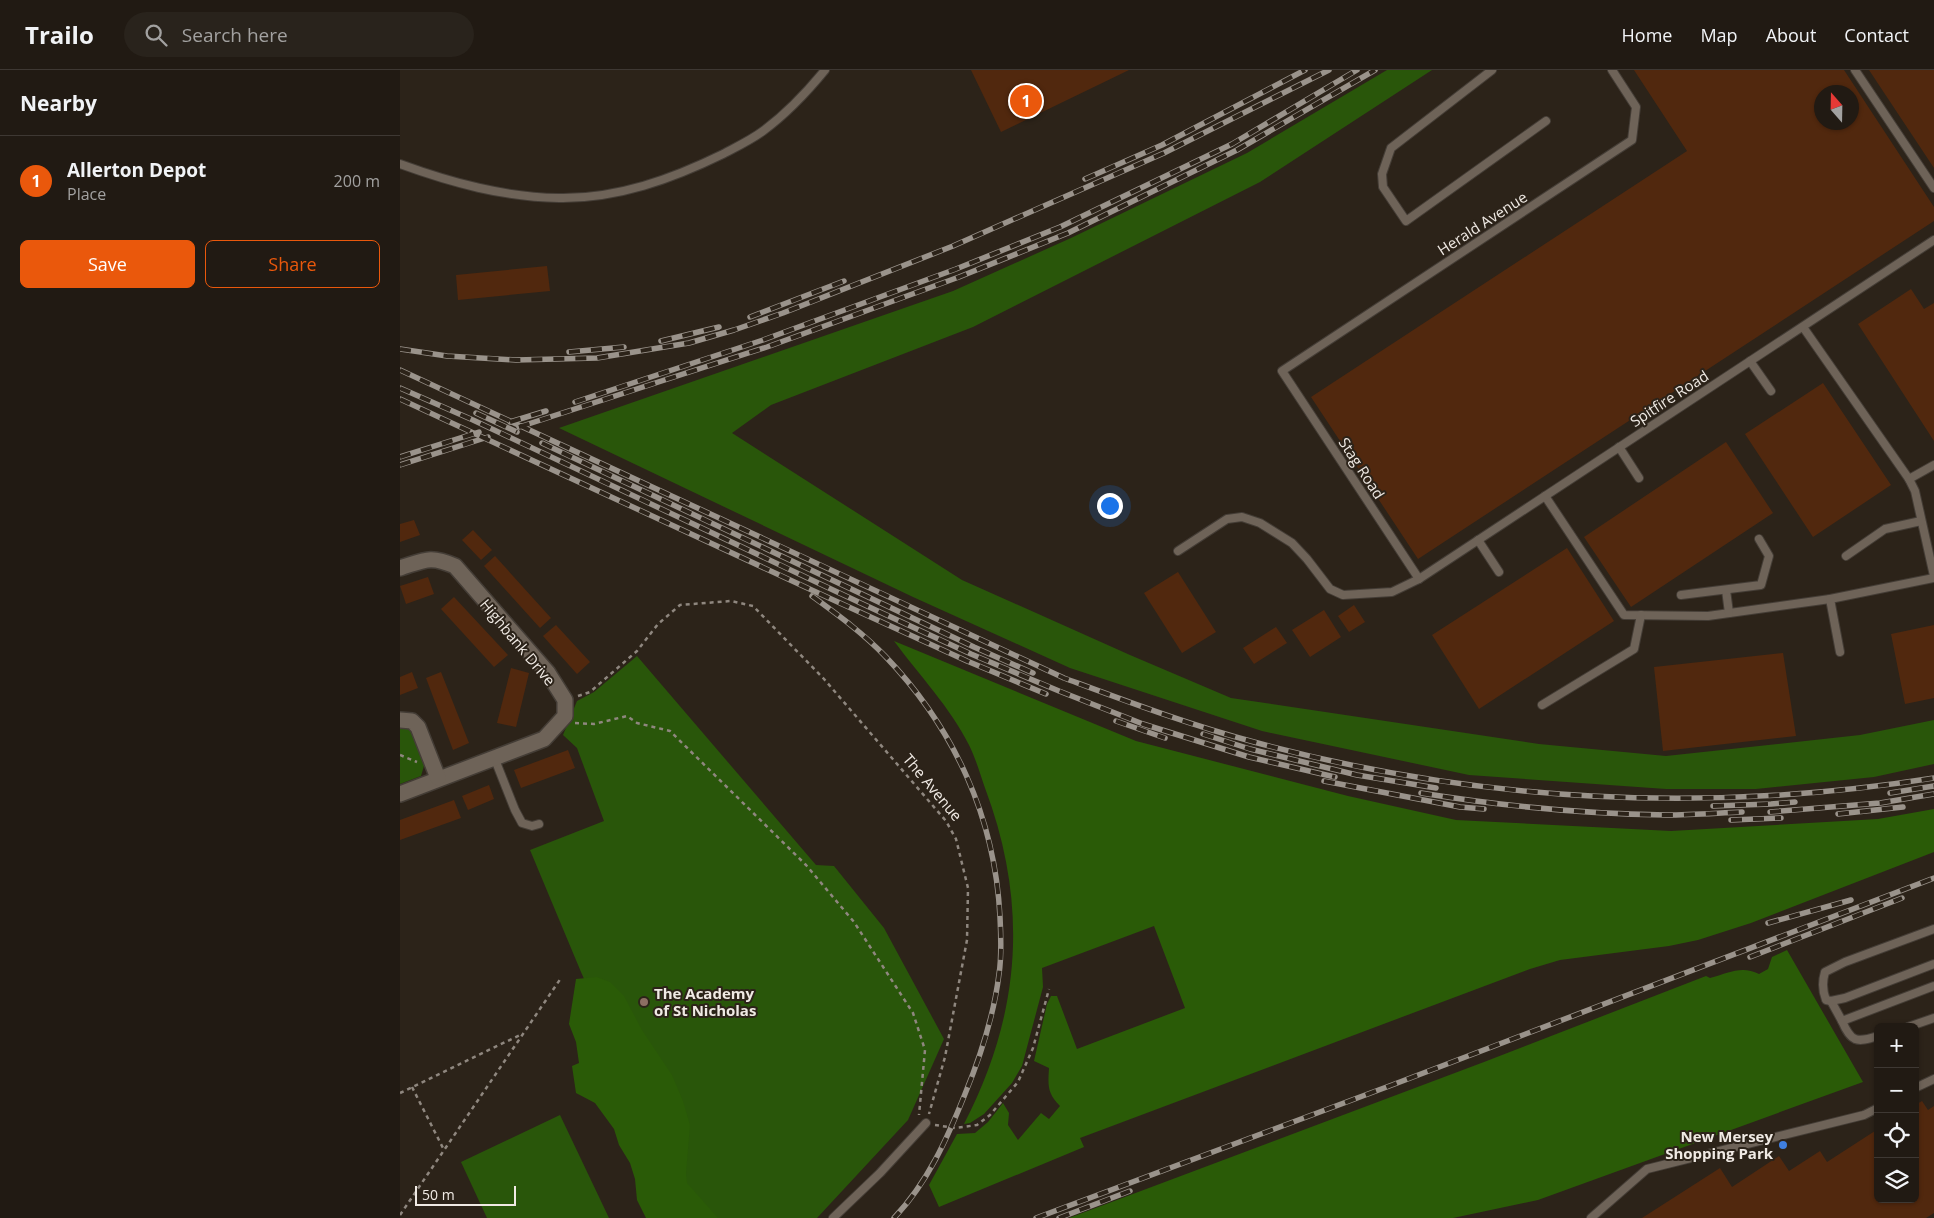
<!DOCTYPE html>
<meta charset="utf-8">
<style>
:root{--surface:#211a13;--page:#29231c;--text:#f1f3f6;--muted:#a2a1a0;--line:#3e3833;--accent:#ea580c}
body{margin:0;font-family:"Open Sans",sans-serif;background:var(--page);color:var(--text)}
.controls{position:absolute;right:15px;bottom:15px;display:grid;overflow:hidden;border-radius:8px;box-shadow:0 1px 4px #0004}
.controls button{width:45px;height:45px;display:grid;place-items:center;padding:0;border:0;border-bottom:1px solid var(--line);background:var(--surface);color:var(--text);font:25px sans-serif}
.compass{position:absolute;left:1414px;top:15px;width:45px;height:45px;border-radius:50%;background:var(--surface);box-shadow:0 1px 4px #0004;rotate:340deg}
.scale{position:absolute;left:15px;bottom:12px;width:101px;box-sizing:border-box;padding-left:5px;border:2px solid #f0eae4;border-top:0;font-size:14px;line-height:18px;white-space:nowrap;color:#f0eae4;-webkit-text-stroke:4px #2c2319;paint-order:stroke}
.you{position:absolute;left:709px;top:435px;width:18px;height:18px;margin:-12px;border:4px solid #fff;border-radius:50%;background:#1a73e8;box-shadow:0 0 0 8px #1a73e833}
.badge{display:grid;place-items:center;width:32px;height:32px;border-radius:50%;background:var(--accent);color:#fff;font-size:16px;font-weight:700}
.pin{position:absolute;translate:-50% -50%;border:2px solid #fff;box-shadow:0 1px 5px #0006}
.list{margin:0;padding:0;list-style:none}
h2{display:flex;justify-content:space-between;align-items:center;height:65px;margin:0;padding:0 20px;font-size:21px}
h2 small{font-size:16px;font-weight:400;color:var(--muted)}
.list li{display:grid;grid-template-columns:32px 1fr auto;gap:15px;align-items:center;box-sizing:border-box;height:90px;padding:0 20px;border-top:1px solid var(--line)}
.list b{display:block;font-size:19px;white-space:nowrap}
.list p{margin:0;font-size:16px;white-space:nowrap;color:var(--muted)}
.list em{font-size:16px;font-style:normal;color:var(--muted)}
.actions{display:flex;gap:10px;padding:15px 20px}
.actions a{flex:1;padding:11px 0;border:1px solid var(--accent);border-radius:8px;text-align:center;font-size:18px;color:var(--accent)}
.actions .main{background:var(--accent);color:#fff}
.icon{flex:none;width:28px;height:28px;fill:none;stroke:currentColor;stroke-width:2;stroke-linecap:round;stroke-linejoin:round}
.map{position:relative;flex:none;width:1534px;height:1148px;overflow:hidden}
header{display:flex;align-items:center;gap:30px;box-sizing:border-box;height:70px;padding:0 25px;background:var(--surface);border-bottom:1px solid var(--line)}
header strong{font-size:24px}
nav{display:flex;gap:28px;margin-inline-start:auto;font-size:18px}
.search{width:350px;height:45px;background:var(--page);display:flex;align-items:center;gap:12px;box-sizing:border-box;padding:0 18px;border-radius:28px;color:var(--muted);font-size:19px}
main{display:flex}
aside{flex:1;background:var(--surface)}
.map>svg:first-child{display:block}
.green{fill:#29560a}
.forest{fill:#2a5b07}
.building{fill:#51280e;fill-rule:evenodd}
.lines{fill:none;stroke-linecap:round;stroke-linejoin:round}
.lane-casing{stroke:#443d36;stroke-width:10}
.street-casing{stroke:#443d36;stroke-width:18}
.path{stroke:#8f877f;stroke-width:2.5;stroke-dasharray:4 4;stroke-linecap:butt}
.lane{stroke:#6e6358;stroke-width:8}
.street{stroke:#6e6358;stroke-width:15}
.rail-casing{stroke:#9a938b;stroke-width:5.5}
.rail{stroke:#2c2319;stroke-width:4;stroke-dasharray:11;stroke-linecap:butt}
.education-dot{fill:#8d6e63;stroke:#2c2319;stroke-width:2}
.shop-dot{fill:#3f7fe0;stroke:#2c2319;stroke-width:2}
.labels{text-anchor:middle;dominant-baseline:central;stroke-width:4;stroke-linejoin:round;paint-order:stroke}
.street-label{font-size:15px;fill:#f0eae4;stroke:#2c2319}
.poi-label{font-size:15px;font-weight:bold;fill:#f0eae4;stroke:#2c2319;text-anchor:start}
</style>
<header>
<strong>Trailo</strong>
<div class="search"><svg class="icon" aria-label="search" viewBox="0 0 24 24"><circle cx="10" cy="10" r="6"/><path d="M15 15l6 6"/></svg>Search here</div>
<nav><a>Home</a><a>Map</a><a>About</a><a>Contact</a></nav>
</header>
<main>
<aside>
<h2>Nearby<small></small></h2>
<ul class="list">
<li><span class="badge">1</span><div><b>Allerton Depot</b><p>Place</p></div><em>200 m</em></li>
</ul>
<div class="actions"><a class="main">Save</a><a>Share</a></div>
</aside>
<div class="map">
<svg width="1534" height="1148" viewBox="0 0 1534 1148">
<rect width="100%" height="100%" fill="#2c2319"/>
<g class="green">
<path d="M987 0H1032L860 112 573 257 371 335 332 363 562 510 730 585 831 628 1139 674 1266 686 1460 665 1534 650V694L1474 707 1356 719H1266L1069 705 862 661 670 598 513 527 159 358 553 221 671 168 847 83Z"/>
<path d="M237 586 416 795 434 796 484 858 544 969 508 1050 417 1148H289L181 902 130 780 204 751 177 678 163 665 177 631 194 622Z"/>
<path d="M0 655 10 656 26 689 21 706 0 714Z"/>
<path d="M160 1045 209 1148H87L61 1092Z"/>
</g>
<g class="forest">
<path d="M494 571 736 671 948 726 1056 750 1271 761 1478 749 1534 739V782L1351 853 1298 870 1269 876 1160 890 1130 899 680 1068 684 1077 539 1137 529 1115 557 1064 575 1063 588 1052 603 1033 609 1043 608 1055 618 1070 641 1043 649 1049 660 1036C647 1023 648 1015 649 998L634 991 647 934 651 926H657L677 979 785 938 754 856 642 898 643 917 622 996 612 1013 584 1044 570 1053 564 1054C621 944 629 835 585 718 580 704 576 689 569 675 550 637 519 605 494 571Z"/>
<path d="M1387 880 1463 1012 1138 1130 1053 1148H669L1084 992 1306 906 1310 908C1328 903 1342 895 1359 904L1368 899 1372 887Z"/>
<path d="M197 907 210 912 224 926 242 960 272 1005 283 1031 290 1055 286 1103 287 1113 318 1148H246L237 1130 235 1109 230 1093 219 1075 214 1059 195 1033 176 1023 172 996 179 993 176 972 169 954 176 909Z"/>
</g>
<g class="building">
<path d="M571 0H729L601 62Z"/>
<path d="M1234 0H1444L1534 137V151L1018 489 911 327 1287 81ZM1422 22H1452V52H1422Z"/>
<path d="M1469 0H1534V98Z"/>
<path d="M147 196 150 221 58 230 56 205Z"/>
<path d="M1511 219 1524 239 1534 233V371L1458 254Z"/>
<path d="M1423 313 1491 415 1413 467 1345 364Z"/>
<path d="M1326 372 1373 443 1231 537 1184 467Z"/>
<path d="M14 450 20 465 0 472V454Z"/>
<path d="M73 460 92 480 81 490 62 470Z"/>
<path d="M1167 478 1214 551 1079 639 1032 565Z"/>
<path d="M95 486 151 548 140 558 84 496Z"/>
<path d="M778 502 816 562 782 583 744 523Z"/>
<path d="M28 507 34 524 6 534 0 516Z"/>
<path d="M54 527 108 585 94 597 41 539Z"/>
<path d="M954 535 965 552 949 562 938 546Z"/>
<path d="M924 540 941 567 910 587 892 560Z"/>
<path d="M156 555 190 592 177 604 143 566Z"/>
<path d="M1534 555V628L1505 634 1491 564Z"/>
<path d="M876 557 887 573 854 594 843 578Z"/>
<path d="M1383 583 1396 666 1263 681 1254 597Z"/>
<path d="M111 598 129 603 116 657 97 653Z"/>
<path d="M12 602 18 618 0 625V607Z"/>
<path d="M41 602 69 673 53 680 26 608Z"/>
<path d="M168 680 175 698 121 718 114 700Z"/>
<path d="M89 715 94 729 68 740 62 726Z"/>
<path d="M54 730 61 748 0 770V750Z"/>
<path d="M1522 1031 1528 1040 1534 1036V1143L1526 1148H1242L1320 1098 1332 1117 1379 1086 1389 1101 1420 1081 1427 1092 1478 1059V1129H1515V1035Z"/>
</g>
<g class="lines">
<g class="lane-casing">
<g id="lane">
<path d="M1092 0 991 78 982 104 983 117 1006 151 1146 51"/>
<path d="M1455 0 1534 118"/>
<path d="M0 94C52 113 104 127 159 128 217 129 272 109 323 84 336 77 351 70 363 61 386 44 407 22 425 0"/>
<path d="M1403 257 1509 409 1515 421 1534 506"/>
<path d="M1350 291 1371 321"/>
<path d="M1219 377 1239 408"/>
<path d="M1509 409 1534 395"/>
<path d="M1145 426 1224 545 1308 546 1430 529 1534 508"/>
<path d="M1078 470 1099 502"/>
<path d="M778 481 827 449 842 447 860 453 892 473 907 489 930 519 943 525 992 522 1019 509 1534 170"/>
<path d="M1446 486 1485 459 1521 451"/>
<path d="M1019 509 882 301 1232 70 1236 37 1212 0"/>
<path d="M1326 520 1329 543"/>
<path d="M1281 525 1361 515 1369 486 1359 469"/>
<path d="M1430 529 1440 582"/>
<path d="M1142 635 1234 579 1241 545"/>
<path d="M94 687 115 740 122 753 132 756 139 754"/>
<path d="M1534 859 1445 892 1425 902C1422 912 1422 920 1426 930L1431 931 1442 951 1534 916"/>
<path d="M1431 931 1445 928 1534 894"/>
<path d="M1442 951C1451 972 1456 973 1478 966"/>
<path d="M1508 957 1534 948"/>
<path d="M1515 1018 1534 1009"/>
<path d="M433 1148 480 1103 526 1053"/>
<path d="M1191 1148 1247 1099 1464 1045 1478 1038"/>
</g>
</g>
<g class="street-casing">
<g id="street">
<path d="M0 498C25 490 30 485 55 496L148 603 165 630V646L144 669 0 724"/>
<path d="M0 650 12 651 18 657 38 708"/>
</g>
</g>
<g class="path">
<path d="M178 626 190 622 237 581 258 554 280 535 331 531 353 536 424 609 546 751 556 769 568 818 567 870 545 987 529 1044"/>
<path d="M175 653 194 654 227 646 237 653 270 661 406 795 454 852 513 943 525 980 519 1045"/>
<path d="M0 685 17 692"/>
<path d="M12 1017 44 1080"/>
<path d="M0 1023 122 964"/>
<path d="M535 1055 555 1058 577 1055 590 1045 618 1012 633 978 649 919"/>
<path d="M0 1145 161 908"/>
</g>
<use href="#lane" class="lane"/>
<use href="#street" class="street"/>
<g class="rail-casing">
<g id="rail">
<path d="M685 109 762 75 905 0"/>
<path d="M350 247 444 211"/>
<path d="M261 271 319 257"/>
<path d="M0 279 47 286 116 290 197 288 289 273 334 260 383 243 553 176 764 83 929 0"/>
<path d="M169 282 224 277"/>
<path d="M0 300 664 608C726 631 789 655 854 672 1076 732 1306 744 1534 708"/>
<path d="M0 318 73 350 467 536 571 584 659 621 743 654 849 687 935 707"/>
<path d="M0 329 429 528 567 591 646 624"/>
<path d="M175 332 363 270 556 199 660 157 832 74 957 0"/>
<path d="M76 343 117 362"/>
<path d="M110 352 146 341"/>
<path d="M119 357 367 277 559 207 668 163 837 80 975 0"/>
<path d="M142 373 574 577 633 603"/>
<path d="M0 387 79 362"/>
<path d="M0 395 88 367"/>
<path d="M412 526C438 545 463 563 485 586 554 658 595 747 600 847 601 866 602 885 599 904 594 945 581 985 565 1024 547 1069 528 1112 494 1148"/>
<path d="M716 651 765 668"/>
<path d="M803 664 850 679 957 705 1036 718"/>
<path d="M924 711 1060 737 1084 739"/>
<path d="M1021 723C1102 736 1185 744 1266 745 1292 745 1317 743 1342 742"/>
<path d="M1490 723 1534 716"/>
<path d="M1313 736 1371 734 1395 732"/>
<path d="M1370 742 1480 733 1534 724"/>
<path d="M1438 744 1503 737"/>
<path d="M1331 750 1381 748"/>
<path d="M1368 853 1451 830"/>
<path d="M1350 887 1502 828"/>
<path d="M636 1148 992 1015 1534 808"/>
<path d="M659 1148 730 1121"/>
</g>
</g>
<use href="#rail" class="rail"/>
</g>
<circle class="education-dot" cx="244" cy="932" r="5"/>
<circle class="shop-dot" cx="1383" cy="1075" r="5"/>
<g class="labels">
<g class="street-label">
<text transform="translate(1082 153) rotate(-33)">Herald Avenue</text>
<text transform="translate(1269 328) rotate(-33)">Spitfire Road</text>
<text transform="translate(962 398) rotate(57)">Stag Road</text>
<text transform="translate(118 572) rotate(50)">Highbank Drive</text>
<text transform="translate(533 717) rotate(50)">The Avenue</text>
</g>
<g class="poi-label">
<text x="254" y="923">The Academy<tspan x="254" dy="17">of St Nicholas</tspan></text>
<text x="1373" y="1066" text-anchor="end">New Mersey<tspan x="1373" dy="17">Shopping Park</tspan></text>
</g>
</g>
</svg>
<div class="controls">
<button>+</button>
<button>−</button>
<button><svg class="icon" aria-label="locate" viewBox="0 0 24 24"><circle cx="12" cy="12" r="6"/><path d="M12 2v4M12 18v4M2 12h4M18 12h4"/></svg></button>
<button><svg class="icon" aria-label="layers" viewBox="0 0 24 24"><path d="M12 4l9 5-9 5-9-5zM3 14l9 5 9-5"/></svg></button>
</div>
<svg class="compass" viewBox="-18 -18 36 36"><path d="M0-13l5 13h-10z" fill="#e53935"/><path d="M0 13l5-13h-10z" fill="#a2a1a0"/></svg>
<div class="scale">50 m</div>
<div class="you"></div>
<div class="pin badge" style="left:626px;top:31px">1</div>
</div>
</main>
